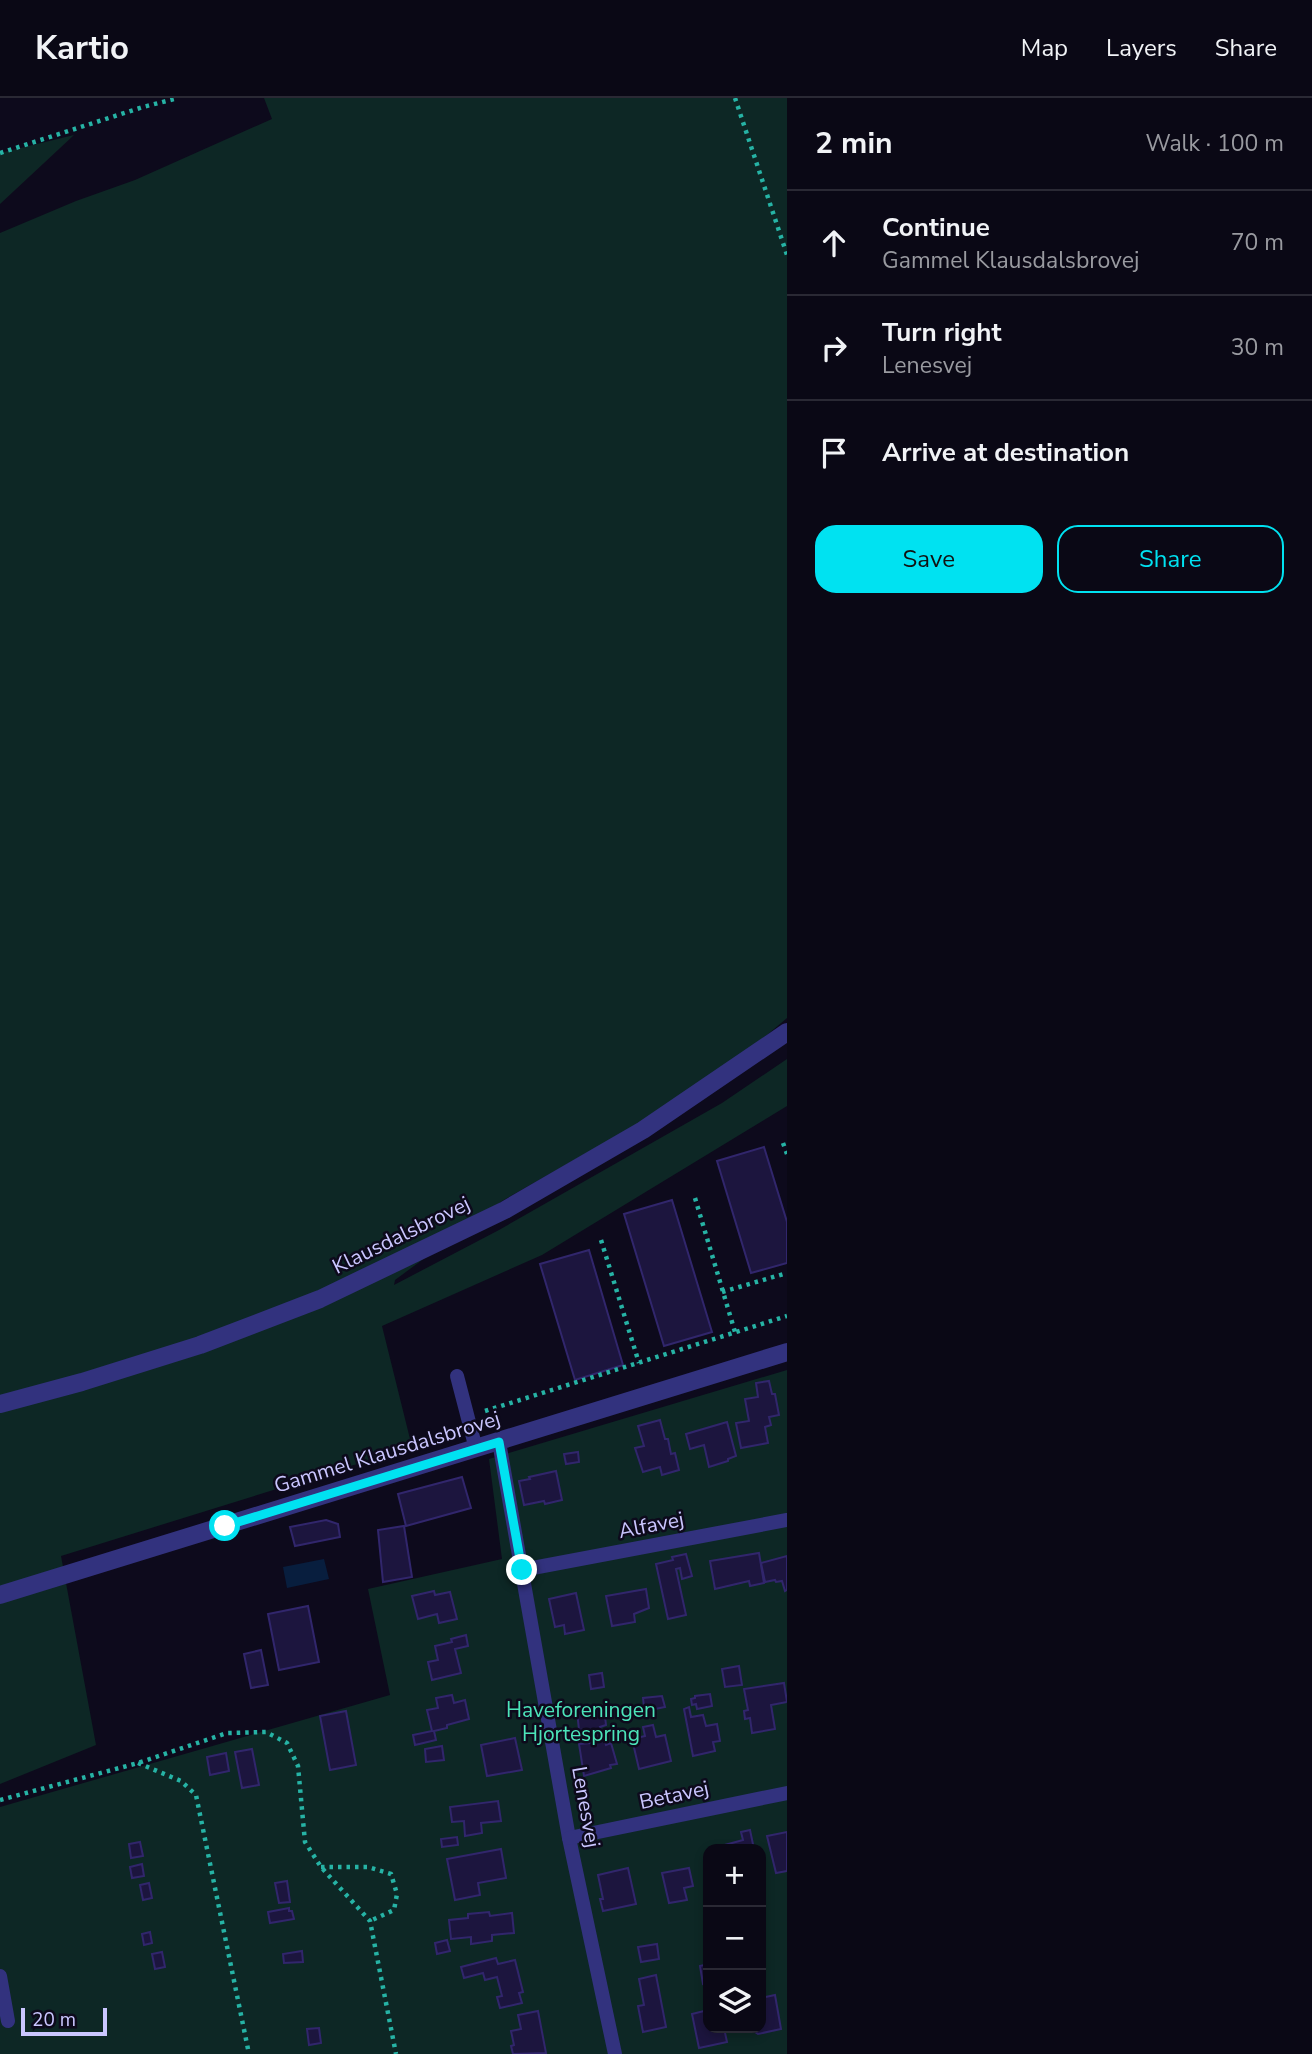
<!DOCTYPE html>
<meta charset="utf-8">
<style>
:root{--surface:#0a0815;--page:#181622;--text:#f1f3f6;--muted:#999aa0;--line:#2a2934;--accent:#00e2f1}
body{margin:0;font-family:"Nunito Sans",sans-serif;background:var(--page);color:var(--text)}
.controls{position:absolute;right:21px;bottom:21px;display:grid;overflow:hidden;border-radius:14px;box-shadow:0 4px 10px #0003}
.controls button{width:63px;height:63px;display:grid;place-items:center;padding:0;border:0;border-bottom:2px solid var(--line);background:var(--surface);color:var(--text);font:35px sans-serif}
.scale{position:absolute;left:21px;bottom:18px;width:86px;box-sizing:border-box;padding-left:7px;border:4px solid #cac6ff;border-top:0;font-size:19px;line-height:24px;white-space:nowrap;color:#cac6ff;-webkit-text-stroke:5px #0d0a1c;paint-order:stroke}
.stop{position:absolute;width:21px;height:21px;margin:-16px;border:5px solid #00e2f1;border-radius:50%;background:#fff}
.stop.end{background:#00e2f1;border-color:#fff;box-shadow:0 2px 7px #0008}
.list{margin:0;padding:0;list-style:none}
h2{display:flex;justify-content:space-between;align-items:center;height:91px;margin:0;padding:0 28px;font-size:30px}
h2 small{font-size:23px;font-weight:400;color:var(--muted)}
.list li{display:grid;grid-template-columns:46px 1fr auto;gap:21px;align-items:center;box-sizing:border-box;height:105px;padding:0 28px;border-top:2px solid var(--line)}
.list b{display:block;font-size:26px;white-space:nowrap}
.list p{margin:0;font-size:23px;white-space:nowrap;color:var(--muted)}
.list em{font-size:23px;font-style:normal;color:var(--muted)}
.actions{display:flex;gap:14px;padding:21px 28px}
.actions a{flex:1;padding:16px 0;border:2px solid var(--accent);border-radius:21px;text-align:center;font-size:24px;color:var(--accent)}
.actions .main{background:var(--accent);color:#111}
.icon{flex:none;width:38px;height:38px;fill:none;stroke:currentColor;stroke-width:2;stroke-linecap:round;stroke-linejoin:round}
.map{position:relative;flex:none;width:787px;height:1956px;overflow:hidden}
header{display:flex;align-items:center;gap:42px;box-sizing:border-box;height:98px;padding:0 35px;background:var(--surface);border-bottom:2px solid var(--line)}
header strong{font-size:33px}
nav{display:flex;gap:38px;margin-inline-start:auto;font-size:24px}
main{display:flex}
aside{flex:1;background:var(--surface)}
.map>svg:first-child{display:block}
.green{fill:#0d2725;fill-rule:evenodd}
.water{fill:#081e3e}
.building{fill:#1c153e;stroke:#31266c;stroke-width:2}
.lines{fill:none;stroke-linecap:round;stroke-linejoin:round}
.path{stroke:#26b3a5;stroke-width:4.5;stroke-dasharray:3.5 5;stroke-linecap:butt}
.service{stroke:#32327e;stroke-width:14}
.minor{stroke:#32327e;stroke-width:18}
.tertiary{stroke:#32327e;stroke-width:18}
.route{stroke:#00e2f1;stroke-width:9}
.labels{text-anchor:middle;dominant-baseline:central;stroke-width:5;stroke-linejoin:round;paint-order:stroke}
.street-label{font-size:21px;fill:#cac6ff;stroke:#0d0a1c}
.park-label{font-size:21px;fill:#4ce4b9;stroke:#0d0a1c}
</style>
<header>
<strong>Kartio</strong>
<nav><a>Map</a><a>Layers</a><a>Share</a></nav>
</header>
<main>
<div class="map">
<svg width="787" height="1956" viewBox="0 0 787 1956">
<rect width="100%" height="100%" fill="#0d0a1c"/>
<g class="green">
<path d="M264 0H787V920L712 984 502 1103 395 1182 394 1187 499 1132 722 1005 787 961V1008L542 1157 382 1228 412 1349 61 1458 96 1647 0 1686V135L76 103 135 82 272 21Z"/>
<path d="M74 37 0 106V55Z"/>
<path d="M787 1272V1956H0V1709L390 1597 368 1491 502 1461 489 1361ZM708 1751H761V1930H708Z"/>
</g>
<path class="water" d="M324 1461 329 1481 287 1490 283 1469Z"/>
<g class="building">
<path d="M764 1049 787 1124V1165L751 1175 717 1063Z"/>
<path d="M672 1102 712 1234 664 1248 624 1116Z"/>
<path d="M589 1152 623 1267 575 1282 540 1166Z"/>
<path d="M769 1283 772 1296H775L779 1317 769 1319 771 1327 765 1329 768 1345 741 1350 736 1325 749 1323 745 1301 758 1299 756 1285Z"/>
<path d="M660 1322 665 1341H668L671 1356 675 1355 679 1372 662 1377 660 1369 643 1374 635 1350 644 1348 638 1328Z"/>
<path d="M727 1324 736 1358 728 1361V1363L709 1369 704 1347 690 1351 686 1336Z"/>
<path d="M578 1354 579 1364 566 1366 564 1356Z"/>
<path d="M556 1373 562 1402 545 1406 544 1403 524 1407 519 1383 530 1381 529 1379Z"/>
<path d="M462 1379 471 1410 406 1428 398 1396Z"/>
<path d="M326 1422 338 1426 340 1439 295 1448 290 1429Z"/>
<path d="M404 1428 412 1479 383 1484 378 1432Z"/>
<path d="M759 1455 764 1485 750 1488 749 1483 715 1491 710 1463Z"/>
<path d="M686 1456 692 1478 682 1481 680 1470 676 1471 686 1517 668 1521 656 1466 673 1462 672 1459Z"/>
<path d="M787 1458V1492L785 1493 782 1483 776 1484 775 1482 765 1484 761 1465Z"/>
<path d="M646 1491 649 1510 634 1516 635 1524 612 1528 606 1498Z"/>
<path d="M434 1493 435 1497 450 1494 457 1521 439 1525 437 1516 418 1521 412 1498Z"/>
<path d="M576 1495 584 1532 565 1536 564 1527 555 1529 549 1501Z"/>
<path d="M308 1508 319 1564 279 1572 268 1516Z"/>
<path d="M466 1537 468 1548 455 1551 461 1575 432 1582 428 1564 438 1562 435 1548 452 1544 451 1541Z"/>
<path d="M261 1552 268 1587 251 1590 244 1556Z"/>
<path d="M739 1568 742 1587 725 1589 722 1571Z"/>
<path d="M602 1575 604 1589 591 1591 589 1577Z"/>
<path d="M784 1585 787 1604 771 1607 775 1631 752 1635 750 1620 745 1621 744 1613 748 1612 744 1591Z"/>
<path d="M710 1596 712 1608 697 1611 696 1606 692 1607 691 1601 695 1600V1598Z"/>
<path d="M452 1597 454 1605 465 1602 469 1621 447 1627V1630L434 1633 436 1642 415 1647 413 1637 432 1633 427 1612 438 1610 436 1600Z"/>
<path d="M662 1598 665 1609 650 1612 649 1608 644 1609 643 1600Z"/>
<path d="M604 1609 606 1627 600 1629 606 1647 611 1645 617 1666 610 1667 611 1670 584 1678 579 1646 590 1645 588 1631 579 1632 577 1613Z"/>
<path d="M689 1609 691 1619 703 1617 706 1628 717 1626 720 1643 713 1644 715 1653 693 1658 684 1611Z"/>
<path d="M346 1613 356 1667 330 1672 320 1618Z"/>
<path d="M653 1627 656 1639 665 1637 671 1663 639 1671 632 1641 645 1638 643 1629Z"/>
<path d="M515 1640 522 1672 487 1678 481 1647Z"/>
<path d="M442 1648 444 1662 426 1664 425 1651Z"/>
<path d="M252 1651 259 1687 242 1690 235 1654Z"/>
<path d="M226 1655 229 1673 210 1677 207 1659Z"/>
<path d="M498 1703 501 1723 481 1725 482 1735 465 1738 464 1723 452 1724 450 1709Z"/>
<path d="M750 1732 754 1751H710L743 1742 741 1734Z"/>
<path d="M787 1734V1773L776 1775 767 1738Z"/>
<path d="M457 1739 458 1747 442 1749 441 1741Z"/>
<path d="M140 1744 143 1758 131 1760 129 1746Z"/>
<path d="M501 1751 506 1780 478 1785 480 1797 455 1802 447 1761Z"/>
<path d="M142 1766 144 1778 132 1780 130 1769Z"/>
<path d="M628 1770 636 1806 603 1813 600 1801H603L598 1777Z"/>
<path d="M689 1770 693 1788 684 1790 687 1802 669 1805 662 1775Z"/>
<path d="M287 1783 290 1804 279 1805 275 1785Z"/>
<path d="M149 1785 152 1800 143 1802 140 1787Z"/>
<path d="M289 1810V1813H292L294 1821 270 1825 268 1814Z"/>
<path d="M489 1814 490 1818 512 1815 514 1835 492 1837V1843L471 1846V1839L451 1841 449 1822 468 1820V1816Z"/>
<path d="M150 1834 152 1845 144 1847 142 1836Z"/>
<path d="M447 1842 450 1853 437 1856 435 1845Z"/>
<path d="M657 1846 659 1861 641 1864 638 1849Z"/>
<path d="M302 1853 303 1864 284 1865 283 1856Z"/>
<path d="M162 1854 165 1869 155 1871 152 1856Z"/>
<path d="M496 1860 498 1866 515 1862 523 1894 519 1895 522 1905 500 1910 497 1899 502 1898 497 1879 485 1882 483 1875 464 1880 461 1869Z"/>
<path d="M708 1866V1885L703 1886 700 1868Z"/>
<path d="M656 1877 666 1929 643 1934 638 1908 644 1907 639 1881Z"/>
<path d="M775 1897 781 1931 758 1936 749 1930H761V1900Z"/>
<path d="M708 1912V1930H724L727 1944 699 1950 692 1916Z"/>
<path d="M538 1913 546 1955 513 1956 511 1948 514 1947 511 1933 521 1931 518 1917Z"/>
<path d="M319 1930 321 1945 309 1947 307 1931Z"/>
</g>
<g class="lines">
<g class="path">
<path d="M735 0 787 157"/>
<path d="M0 55 143 9 178 0"/>
<path d="M783 1045 787 1056"/>
<path d="M695 1100 735 1234"/>
<path d="M601 1142 639 1265"/>
<path d="M722 1194 787 1175"/>
<path d="M485 1313 787 1218"/>
<path d="M138 1665 181 1683 196 1697 249 1956"/>
<path d="M0 1702 138 1665 227 1635 266 1634 287 1645 298 1668 305 1744 321 1769 370 1823 396 1956"/>
<path d="M321 1769H368L391 1776 397 1796 394 1812 370 1823"/>
</g>
<g class="service">
<path d="M457 1278 476 1351"/>
<path d="M499 1344 569 1740 615 1956"/>
<path d="M522 1472 787 1422"/>
<path d="M569 1740 787 1695"/>
<path d="M0 1878 8 1923"/>
</g>
<path class="minor" d="M0 1497 787 1254"/>
<path class="tertiary" d="M0 1306 82 1284 200 1247 320 1201 505 1112 643 1032 787 934"/>
</g>
<g class="lines">
<path class="route" d="M225 1428 499 1344 522 1472"/>
</g>
<g class="labels">
<g class="street-label">
<text transform="translate(401 1137) rotate(-26)">Klausdalsbrovej</text>
<text transform="translate(387 1354) rotate(-17)">Gammel Klausdalsbrovej</text>
<text transform="translate(651 1427) rotate(-11)">Alfavej</text>
<text transform="translate(674 1697) rotate(-12)">Betavej</text>
<text transform="translate(586 1709) rotate(80)">Lenesvej</text>
</g>
<g class="park-label">
<text x="581" y="1612">Haveforeningen<tspan x="581" dy="24">Hjortespring</tspan></text>
</g>
</g>
</svg>
<div class="controls">
<button>+</button>
<button>−</button>
<button><svg class="icon" aria-label="layers" viewBox="0 0 24 24"><path d="M12 4l9 5-9 5-9-5zM3 14l9 5 9-5"/></svg></button>
</div>
<div class="scale">20 m</div>
<div class="stop" style="left:225px;top:1428px"></div>
<div class="stop end" style="left:522px;top:1472px"></div>
</div>
<aside>
<h2>2 min<small>Walk · 100 m</small></h2>
<ul class="list">
<li><svg class="icon" aria-label="ahead" viewBox="0 0 24 24"><path d="M12 20V5M6 11l6-6 6 6"/></svg><div><b>Continue</b><p>Gammel Klausdalsbrovej</p></div><em>70 m</em></li>
<li><svg class="icon" aria-label="right" viewBox="0 0 24 24"><path d="M7 20v-9h11M14 6l5 5-5 5"/></svg><div><b>Turn right</b><p>Lenesvej</p></div><em>30 m</em></li>
<li><svg class="icon" aria-label="arrive" viewBox="0 0 24 24"><path d="M6 21V4h12l-3 4 3 4H6"/></svg><div><b>Arrive at destination</b></div></li>
</ul>
<div class="actions"><a class="main">Save</a><a>Share</a></div>
</aside>
</main>
